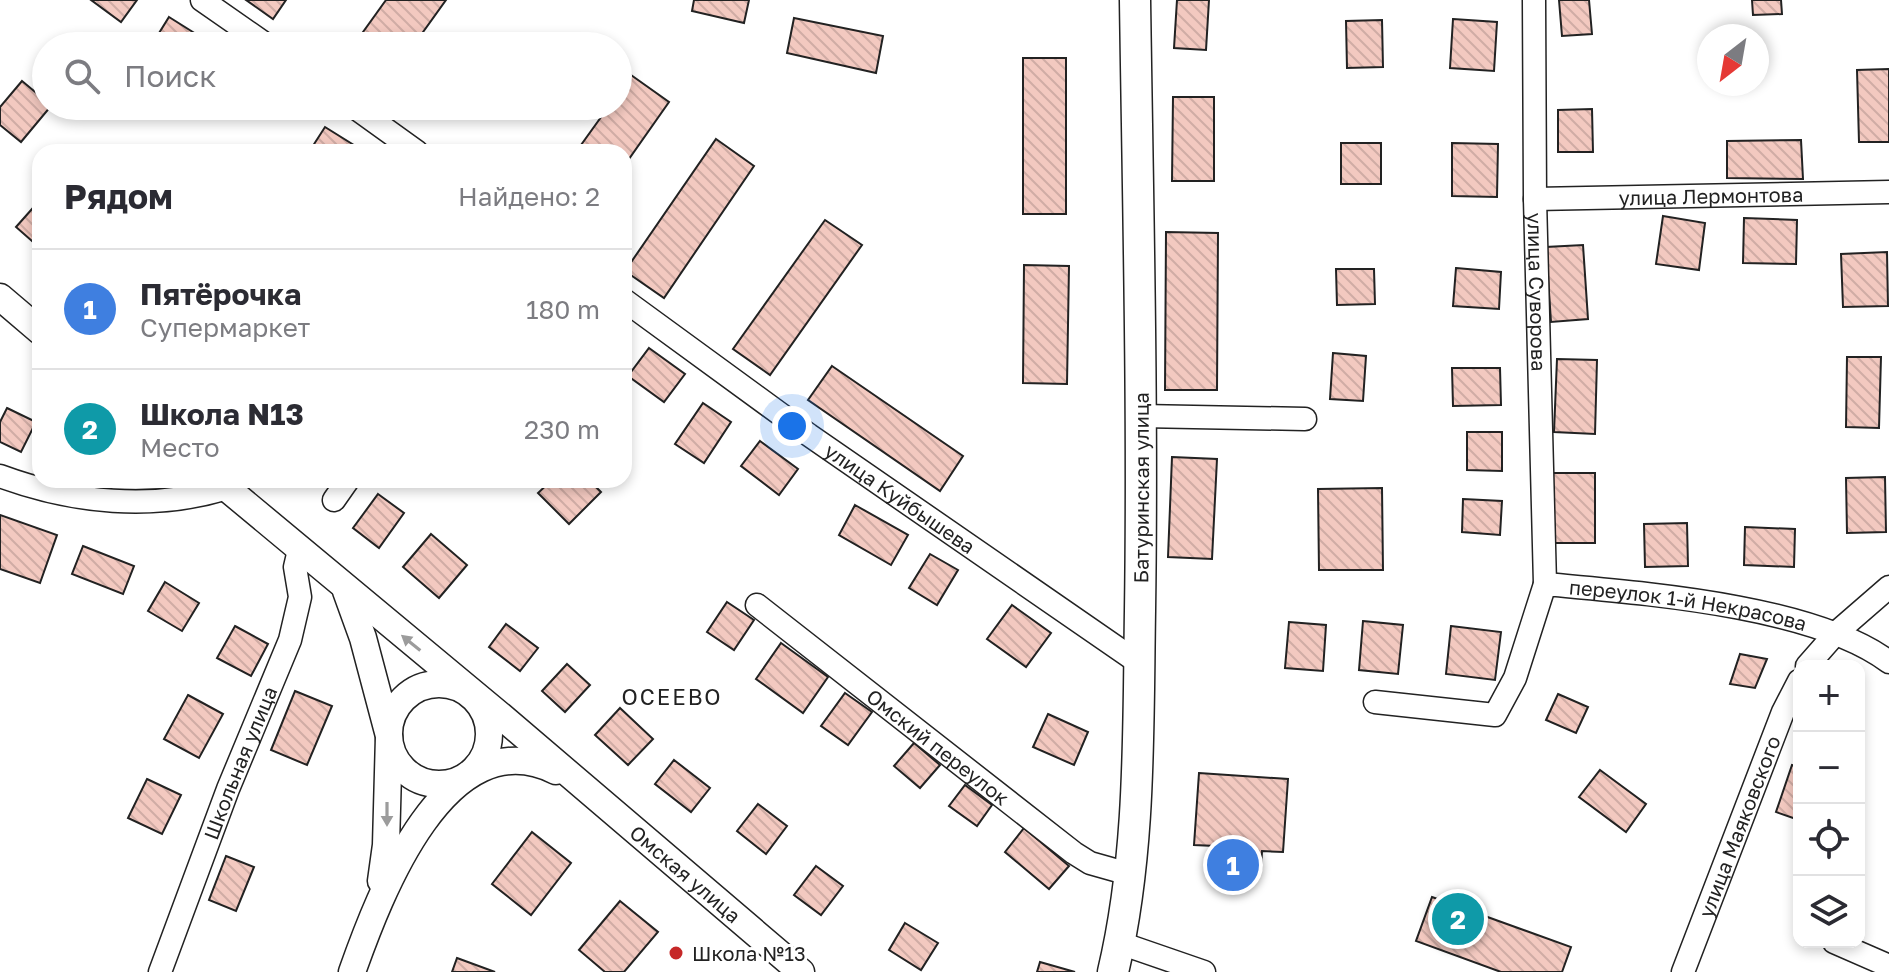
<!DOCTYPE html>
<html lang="ru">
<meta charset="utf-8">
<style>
:root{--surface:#fff;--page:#f7f7f7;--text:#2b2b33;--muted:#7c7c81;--line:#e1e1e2;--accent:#1a73e8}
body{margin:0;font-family:"Golos Text",sans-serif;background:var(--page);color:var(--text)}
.controls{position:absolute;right:24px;bottom:24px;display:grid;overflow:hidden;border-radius:16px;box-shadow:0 4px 12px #0003}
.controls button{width:72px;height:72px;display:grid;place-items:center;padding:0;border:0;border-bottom:2px solid var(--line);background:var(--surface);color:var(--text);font:40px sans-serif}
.compass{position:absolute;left:1697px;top:24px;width:72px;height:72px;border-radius:50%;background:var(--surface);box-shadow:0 4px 12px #0003;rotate:211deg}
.you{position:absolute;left:792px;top:426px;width:28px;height:28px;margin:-20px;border:6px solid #fff;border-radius:50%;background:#1a73e8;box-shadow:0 0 0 12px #1a73e833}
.badge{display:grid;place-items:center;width:52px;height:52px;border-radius:50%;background:var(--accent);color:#fff;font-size:26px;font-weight:700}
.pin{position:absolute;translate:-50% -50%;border:4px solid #fff;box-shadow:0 2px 8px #0006}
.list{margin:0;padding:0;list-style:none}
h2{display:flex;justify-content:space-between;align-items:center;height:104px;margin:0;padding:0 32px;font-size:34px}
h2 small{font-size:26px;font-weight:400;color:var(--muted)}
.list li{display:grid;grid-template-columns:52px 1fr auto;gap:24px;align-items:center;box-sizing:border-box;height:120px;padding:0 32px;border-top:2px solid var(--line)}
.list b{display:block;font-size:30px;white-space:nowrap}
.list p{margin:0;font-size:26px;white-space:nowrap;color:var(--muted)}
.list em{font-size:26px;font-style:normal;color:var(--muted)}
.icon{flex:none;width:44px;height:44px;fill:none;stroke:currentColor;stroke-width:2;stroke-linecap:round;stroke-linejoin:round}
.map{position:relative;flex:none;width:1889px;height:972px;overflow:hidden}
.search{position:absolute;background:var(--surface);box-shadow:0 4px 12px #0003;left:32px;top:32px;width:600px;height:88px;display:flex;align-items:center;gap:20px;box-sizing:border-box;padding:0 28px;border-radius:44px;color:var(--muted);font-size:30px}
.panel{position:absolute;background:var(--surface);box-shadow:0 4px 12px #0003;left:32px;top:144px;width:600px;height:344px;border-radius:24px}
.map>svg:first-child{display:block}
.building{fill:url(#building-back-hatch);stroke:#222;stroke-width:2}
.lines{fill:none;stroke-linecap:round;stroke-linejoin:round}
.minor-casing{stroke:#222;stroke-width:25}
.tertiary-casing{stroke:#222;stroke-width:29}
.secondary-casing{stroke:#222;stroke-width:33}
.minor{stroke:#fff;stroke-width:22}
.tertiary{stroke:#fff;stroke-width:26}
.secondary{stroke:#fff;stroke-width:30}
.oneway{fill:#9c9c9c}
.poi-dot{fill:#c62828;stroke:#fff;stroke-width:3}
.labels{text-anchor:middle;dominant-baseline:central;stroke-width:6;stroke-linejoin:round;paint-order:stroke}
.street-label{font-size:20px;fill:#222;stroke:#fff}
.poi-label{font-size:20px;fill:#222;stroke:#fff;text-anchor:start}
.neighbourhood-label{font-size:22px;letter-spacing:2px;fill:#222;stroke:#fff}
</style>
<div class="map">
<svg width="1889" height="972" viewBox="0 0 1889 972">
<defs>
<pattern id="building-back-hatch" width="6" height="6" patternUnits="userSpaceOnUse" patternTransform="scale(2)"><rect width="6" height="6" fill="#f3c9c0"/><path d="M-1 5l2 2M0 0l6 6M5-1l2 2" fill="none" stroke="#d0aca5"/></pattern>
</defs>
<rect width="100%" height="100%" fill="#fff"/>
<g class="building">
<path d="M91 0H137L121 22Z"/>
<path d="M246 0H286L273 19Z"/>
<path d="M386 0H446L413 46H353Z"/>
<path d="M694 0H749L744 23 692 11Z"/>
<path d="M1177 0H1209L1206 50 1174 48Z"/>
<path d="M1559 0H1589L1592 34 1562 36Z"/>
<path d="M1752 0H1781L1782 14 1753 15Z"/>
<path d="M169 17 215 46H151Z"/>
<path d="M794 18 883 36 876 73 787 53Z"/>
<path d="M1453 19 1497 22 1494 71 1450 68Z"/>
<path d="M1382 20 1383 67 1347 68 1346 21Z"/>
<rect x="1023" y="58" width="43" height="156"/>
<path d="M1889 69V142H1859L1857 70Z"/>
<path d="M631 75 669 102 624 166V152H576L609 106H618V94Z"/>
<path d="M22 81 46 101V106H51L21 142 0 125V107Z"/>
<path d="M1173 97H1214V181H1172Z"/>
<path d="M1592 109 1593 152H1558V110Z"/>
<path d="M325 127 365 152H309Z"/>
<path d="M716 139 754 166 664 298 625 271Z"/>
<path d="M1801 140 1803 179 1727 178V141Z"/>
<rect x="1341" y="143" width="40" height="41"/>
<path d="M1452 143 1498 144 1497 197 1452 196Z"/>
<path d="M40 200V248L16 227Z"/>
<path d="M1663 216 1705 223 1699 270 1656 264Z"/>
<path d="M1744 218 1797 220 1796 264 1743 263Z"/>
<path d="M825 220 862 245 770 375 733 349Z"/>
<path d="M1166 232 1218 233 1217 390H1165Z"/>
<path d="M1583 245 1588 319 1551 322 1546 247Z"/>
<path d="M1887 252 1888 306 1843 307 1841 254Z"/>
<path d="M1024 265 1069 266 1067 384 1023 383Z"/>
<path d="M1456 268 1501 272 1499 309 1453 306Z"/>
<path d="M1336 269H1374L1375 304 1337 305Z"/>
<path d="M649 348 685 374 664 402 628 376Z"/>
<path d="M1333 353 1366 356 1363 401 1330 399Z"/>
<path d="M1847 357H1881L1879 428 1846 427Z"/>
<path d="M1557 359 1597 360 1595 434 1554 432Z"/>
<path d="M832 366 963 456 940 491 808 400Z"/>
<path d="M1452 368H1500L1501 405 1453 406Z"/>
<path d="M703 403 731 422 704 463 675 444Z"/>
<path d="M7 408 36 422 21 452 0 442V422Z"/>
<path d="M1467 432H1502V471L1467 470Z"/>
<path d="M760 441 798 469 779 495 741 466Z"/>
<path d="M1172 457 1217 459 1212 559 1168 557Z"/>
<rect x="1553" y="473" width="42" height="70"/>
<path d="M1885 477 1886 532 1847 533 1846 478Z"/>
<path d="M552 480H589L601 492 569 524 538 493Z"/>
<path d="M1382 488 1383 570H1319L1318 489Z"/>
<path d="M378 494 404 513 379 548 353 528Z"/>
<path d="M1463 499 1502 501 1500 535 1462 532Z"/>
<path d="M855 505 908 535 891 565 839 535Z"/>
<path d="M0 515 57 535 40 583 0 569Z"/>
<path d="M1687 523 1688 566 1645 567 1644 524Z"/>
<path d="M1745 527 1795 529 1794 567 1744 565Z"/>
<path d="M431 534 467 565 439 598 403 567Z"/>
<path d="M83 546 134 566 123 594 72 574Z"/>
<path d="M930 554 958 570 937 605 909 588Z"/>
<path d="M165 582 199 603 182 631 148 611Z"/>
<path d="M727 602 754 620 734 650 707 632Z"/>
<path d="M1012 605 1051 633 1026 667 987 639Z"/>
<path d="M1363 621 1403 625 1398 674 1359 670Z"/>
<path d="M1289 622 1326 625 1323 671 1285 668Z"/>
<path d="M506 624 538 648 520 671 489 647Z"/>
<path d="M235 626 268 644 251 676 217 658Z"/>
<path d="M1451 626 1501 632 1495 680 1446 674Z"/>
<path d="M781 643 828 677 803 713 756 679Z"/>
<path d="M1740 654 1767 659 1755 688 1730 684Z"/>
<path d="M567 664 590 685 565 712 542 691Z"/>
<path d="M295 691 332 706 307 765 271 750Z"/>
<path d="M845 693 872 712 848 745 821 726Z"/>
<path d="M1558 694 1588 707 1576 733 1546 720Z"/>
<path d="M188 695 223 714 199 758 164 739Z"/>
<path d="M620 708 653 739 628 765 595 735Z"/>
<path d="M1048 714 1088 732 1074 765 1033 747Z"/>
<path d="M914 743 940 765 920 788 894 766Z"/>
<path d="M674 760 710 788 691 812 655 784Z"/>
<path d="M1792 765 1799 767V820L1776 812Z"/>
<path d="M1600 770 1646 804 1626 832 1579 797Z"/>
<path d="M1199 773 1288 779 1283 852 1262 851 1261 871 1214 868 1215 846 1194 845Z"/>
<path d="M147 779 181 795 162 834 128 818Z"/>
<path d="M965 785 992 805 977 826 949 806Z"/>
<path d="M758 804 787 826 766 854 737 831Z"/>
<path d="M1024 828 1069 866 1049 889 1005 852Z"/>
<path d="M532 832 571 863 531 915 492 884Z"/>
<path d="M226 856 254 867 236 911 209 900Z"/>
<path d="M816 866 843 886 821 915 794 895Z"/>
<path d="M1432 897 1571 947 1562 972H1501L1416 941Z"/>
<path d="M620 901 658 932 624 972H605L579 950Z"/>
<path d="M905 923 938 943 921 970 889 950Z"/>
<path d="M457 958 495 972H452Z"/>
<path d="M1040 962 1075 972H1037Z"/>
</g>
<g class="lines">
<g class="minor-casing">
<g id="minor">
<path d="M202 0 268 46"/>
<path id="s1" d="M1534 0 1535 199 1545 584"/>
<path d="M353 106 417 152"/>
<path id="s2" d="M1535 199 1889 192"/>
<path id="s3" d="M624 300 809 435 1139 663"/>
<path d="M1141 416 1305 419"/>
<path d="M0 476C73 503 153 511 227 488"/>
<path d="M334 500 348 480"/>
<path id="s4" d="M757 605 1074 853 1090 863 1129 874"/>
<path d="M1807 666 1836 633 1889 587"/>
<path id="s5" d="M1375 702 1495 715 1515 678 1545 584C1640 593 1813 605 1889 662"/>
<path d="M1834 942 1889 966"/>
<path d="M1120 943 1204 972"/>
<path id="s6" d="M160 972 228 789 290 640 300 597 295 567 299 550"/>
<path id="s7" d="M1683 972 1783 712 1799 681"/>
</g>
</g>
<g class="tertiary-casing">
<g id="tertiary">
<path d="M0 297 40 331"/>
<path id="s8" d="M217 480 501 716 801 972"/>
<path d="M346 591 363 638 389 736 386 845 381 881"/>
<circle cx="439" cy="734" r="50"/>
<path d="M352 972C379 896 446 716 556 771"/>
</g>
</g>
<g class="secondary-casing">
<g id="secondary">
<path id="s9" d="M1113 972C1141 854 1138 731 1140 611 1143 407 1138 204 1135 0"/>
</g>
</g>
<use href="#minor" class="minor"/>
<use href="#tertiary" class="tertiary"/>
<use href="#secondary" class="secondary"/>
</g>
<defs><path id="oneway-solid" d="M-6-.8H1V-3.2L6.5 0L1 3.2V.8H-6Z" transform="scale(2)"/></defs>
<g class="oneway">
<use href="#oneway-solid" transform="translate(411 643) rotate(-141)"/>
<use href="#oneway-solid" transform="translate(387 814) rotate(90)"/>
</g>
<circle class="poi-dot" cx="676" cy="953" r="8"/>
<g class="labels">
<g class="street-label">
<text stroke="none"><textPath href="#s2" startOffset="176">улица Лермонтова</textPath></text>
<text stroke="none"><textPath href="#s1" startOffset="292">улица Суворова</textPath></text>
<text stroke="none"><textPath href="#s9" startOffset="486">Батуринская улица</textPath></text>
<text stroke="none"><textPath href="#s3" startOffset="340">улица Куйбышева</textPath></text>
<text stroke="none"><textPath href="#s5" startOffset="406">переулок 1-й Некрасова</textPath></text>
<text stroke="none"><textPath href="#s4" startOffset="230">Омский переулок</textPath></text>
<text stroke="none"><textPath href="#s6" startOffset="224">Школьная улица</textPath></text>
<text stroke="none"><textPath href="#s7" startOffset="156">улица Маяковского</textPath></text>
<text stroke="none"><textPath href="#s8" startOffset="612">Омская улица</textPath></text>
</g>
<g class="poi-label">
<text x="692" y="953">Школа №13</text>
</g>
<g class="neighbourhood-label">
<text x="672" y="696">ОСЕЕВО</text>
</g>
</g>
</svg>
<div class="controls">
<button>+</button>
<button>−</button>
<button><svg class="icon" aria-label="locate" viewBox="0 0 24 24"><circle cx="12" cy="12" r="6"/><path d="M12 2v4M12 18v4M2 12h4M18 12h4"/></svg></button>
<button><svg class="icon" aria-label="layers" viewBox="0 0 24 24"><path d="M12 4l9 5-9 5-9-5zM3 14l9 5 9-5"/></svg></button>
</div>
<svg class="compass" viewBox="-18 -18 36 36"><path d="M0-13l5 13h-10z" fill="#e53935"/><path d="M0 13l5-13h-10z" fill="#7c7c81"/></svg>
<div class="you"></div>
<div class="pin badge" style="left:1233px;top:865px;background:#3f7fe0">1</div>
<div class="pin badge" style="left:1458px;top:919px;background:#0f9aa8">2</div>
<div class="search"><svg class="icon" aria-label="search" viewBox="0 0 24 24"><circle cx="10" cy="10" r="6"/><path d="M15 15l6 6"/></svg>Поиск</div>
<section class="panel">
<h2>Рядом<small>Найдено: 2</small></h2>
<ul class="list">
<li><span class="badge" style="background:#3f7fe0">1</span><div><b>Пятёрочка</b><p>Супермаркет</p></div><em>180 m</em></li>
<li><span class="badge" style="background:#0f9aa8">2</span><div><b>Школа N13</b><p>Место</p></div><em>230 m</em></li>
</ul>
</section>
</div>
